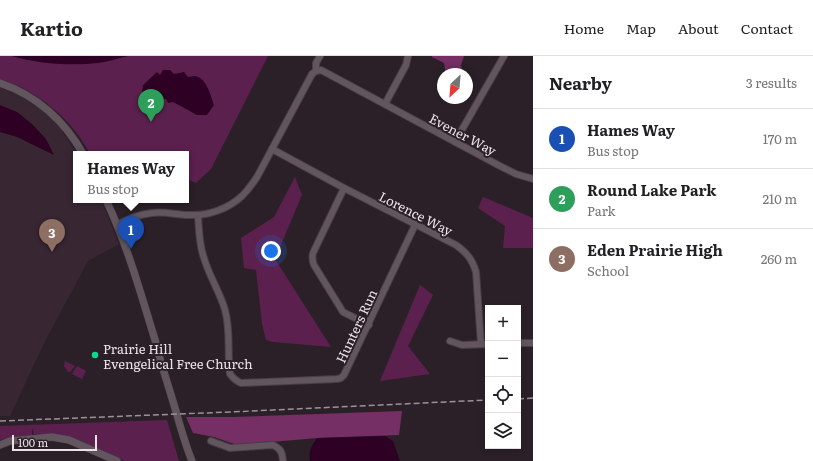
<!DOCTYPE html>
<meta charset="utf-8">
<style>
:root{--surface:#fff;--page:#f6f6f6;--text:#202124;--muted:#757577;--line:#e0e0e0;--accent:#111827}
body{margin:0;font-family:Literata,serif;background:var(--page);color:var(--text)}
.controls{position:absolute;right:12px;bottom:12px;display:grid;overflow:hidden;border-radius:0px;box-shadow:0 2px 6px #0003}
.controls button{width:36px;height:36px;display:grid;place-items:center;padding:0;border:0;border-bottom:1px solid var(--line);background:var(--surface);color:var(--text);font:20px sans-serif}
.compass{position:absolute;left:437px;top:12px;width:36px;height:36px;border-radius:50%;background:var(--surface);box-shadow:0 2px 6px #0003;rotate:206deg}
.scale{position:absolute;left:12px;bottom:10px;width:85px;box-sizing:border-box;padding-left:4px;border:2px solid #eae2e7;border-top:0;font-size:11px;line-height:14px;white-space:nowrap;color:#eae2e7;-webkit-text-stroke:3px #2b2028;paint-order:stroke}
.you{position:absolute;left:271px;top:195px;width:14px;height:14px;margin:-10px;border:3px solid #fff;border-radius:50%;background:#1a73e8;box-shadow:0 0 0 6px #1a73e833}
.badge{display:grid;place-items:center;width:26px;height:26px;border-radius:50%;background:var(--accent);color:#fff;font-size:13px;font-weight:700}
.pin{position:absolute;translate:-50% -33px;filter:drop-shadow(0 1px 2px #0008)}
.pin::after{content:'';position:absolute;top:21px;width:14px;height:12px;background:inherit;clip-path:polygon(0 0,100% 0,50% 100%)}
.popup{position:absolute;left:73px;top:95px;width:116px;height:52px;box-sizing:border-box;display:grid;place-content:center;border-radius:0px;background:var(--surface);filter:drop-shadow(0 1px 3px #0005);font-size:13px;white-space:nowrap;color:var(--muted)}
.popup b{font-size:15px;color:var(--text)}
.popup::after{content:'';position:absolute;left:50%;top:100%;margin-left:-8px;border:8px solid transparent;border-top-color:var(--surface)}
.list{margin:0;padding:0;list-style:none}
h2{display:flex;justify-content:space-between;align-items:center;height:52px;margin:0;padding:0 16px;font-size:17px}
h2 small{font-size:13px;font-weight:400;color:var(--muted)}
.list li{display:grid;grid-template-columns:26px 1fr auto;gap:12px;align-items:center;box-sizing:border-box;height:60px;padding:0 16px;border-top:1px solid var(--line)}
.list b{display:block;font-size:15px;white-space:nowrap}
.list p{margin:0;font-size:13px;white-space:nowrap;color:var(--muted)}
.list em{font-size:13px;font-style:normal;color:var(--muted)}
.icon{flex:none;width:22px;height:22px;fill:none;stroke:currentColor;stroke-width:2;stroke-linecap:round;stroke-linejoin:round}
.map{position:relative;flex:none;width:533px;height:405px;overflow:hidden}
header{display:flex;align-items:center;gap:24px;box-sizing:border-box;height:56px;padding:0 20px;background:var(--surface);border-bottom:1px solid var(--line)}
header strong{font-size:19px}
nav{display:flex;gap:22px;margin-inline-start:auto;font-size:14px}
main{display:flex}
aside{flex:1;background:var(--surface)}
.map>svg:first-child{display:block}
.built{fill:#382733}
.green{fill:#5c204e}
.forest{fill:#752f64}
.water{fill:#2e0024}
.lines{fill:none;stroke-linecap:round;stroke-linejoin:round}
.minor-casing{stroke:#473e44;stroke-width:8}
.tertiary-casing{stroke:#473e44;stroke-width:8}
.minor{stroke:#62555e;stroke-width:6}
.tertiary{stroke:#62555e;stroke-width:7}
.rail{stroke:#9b9298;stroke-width:1.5;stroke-dasharray:6 3;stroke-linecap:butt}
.poi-dot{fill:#0ad98b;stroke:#2b2028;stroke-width:1.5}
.labels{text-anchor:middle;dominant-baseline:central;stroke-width:4;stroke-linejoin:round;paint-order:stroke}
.street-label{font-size:13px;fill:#eae2e7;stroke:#2b2028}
.poi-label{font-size:13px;fill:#eae2e7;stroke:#2b2028;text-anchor:start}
</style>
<header>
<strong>Kartio</strong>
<nav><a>Home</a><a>Map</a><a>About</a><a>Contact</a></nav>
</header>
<main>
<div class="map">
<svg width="533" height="405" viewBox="0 0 533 405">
<rect width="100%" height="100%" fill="#2b2028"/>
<path class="built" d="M0 31 20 40 36 50 47 59 59 71 77 98H76V144H101L119 188 88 205 44 287 10 360H0Z"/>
<g class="green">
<path d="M0 0H268L211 113 196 127 186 123V98H90C72 63 38 35 0 23Z"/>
<path d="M295 121 302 139 275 203 331 291 273 286 266 284 262 268 256 214 244 212 241 182 274 161Z"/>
<path d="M483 141 533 162V192H503L505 170 478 152Z"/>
<path d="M420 229 433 239 408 290 430 318 380 325Z"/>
<path d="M65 305 75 310 70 316H68L64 310Z"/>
<path d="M77 310 86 315 82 323 72 318Z"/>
<path d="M167 364 179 405H125L72 381 34 378 32 372V379L0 384V370Z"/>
</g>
<g class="forest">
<path d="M432 0H464L461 9 463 18H446L444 7 432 1Z"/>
<path d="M402 355 399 379 317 382 237 389 214 381 193 377 186 361H233Z"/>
</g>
<g class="water">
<path d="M12 0H128C118 2 108 6 98 7 71 10 38 8 12 0Z"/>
<path d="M163 14H170L174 18 184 16 188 21C189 21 194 20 194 20 206 20 211 40 214 49L207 59H197L173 46 168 47 166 43H155L142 36 143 29 157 16 160 19Z"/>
<path d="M0 49 17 56 32 68 46 83 54 99 17 81 0 76Z"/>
<path d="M385 380 393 385 400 405H310C308 396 312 389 317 382Z"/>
</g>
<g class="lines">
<g class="minor-casing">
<g id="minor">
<path d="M316 15 321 14 500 110 516 118 533 123"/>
<path d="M385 48 406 9 408 0"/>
<path d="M455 86 504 0"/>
<path d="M272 93 344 132 456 189C467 197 472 203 476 216L481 288"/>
<path d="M344 132 313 197C312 201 312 204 314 209L343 256 369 269"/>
<path d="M198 159C199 173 199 189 204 202 209 220 220 236 225 254 231 275 227 297 230 318 233 322 236 325 241 327L337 323 341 322 344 319 415 169"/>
<path d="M117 169C128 163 140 158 152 157 164 155 176 159 189 159 208 160 228 153 242 140 248 134 253 127 257 121L312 18 316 15V7L320 0"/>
<path d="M450 285 462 289 488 288"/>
<path d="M518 287H533"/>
<path d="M211 385 230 392 273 389C281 393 282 396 283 405"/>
</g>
</g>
<g class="tertiary-casing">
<g id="tertiary">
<path d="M0 27C36 39 65 65 83 98"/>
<path d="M106 144C128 190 141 239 156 287 160 305 166 322 171 339 178 361 183 383 192 405"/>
<path d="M0 389 10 385 52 381 69 384 117 405"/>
</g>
</g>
<use href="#minor" class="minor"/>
<use href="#tertiary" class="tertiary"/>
<g class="rail">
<path d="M518 343 533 342"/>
<path d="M0 365 230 356 488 344"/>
</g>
</g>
<circle class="poi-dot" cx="95" cy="299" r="4"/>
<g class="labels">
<g class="street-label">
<text transform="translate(463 78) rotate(28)">Evener Way</text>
<text transform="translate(416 157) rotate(27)">Lorence Way</text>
<text transform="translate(356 270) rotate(-65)">Hunters Run</text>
</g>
<g class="poi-label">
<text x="103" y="292">Prairie Hill<tspan x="103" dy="15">Evengelical Free Church</tspan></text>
</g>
</g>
</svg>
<div class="controls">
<button>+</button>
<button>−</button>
<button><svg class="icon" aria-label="locate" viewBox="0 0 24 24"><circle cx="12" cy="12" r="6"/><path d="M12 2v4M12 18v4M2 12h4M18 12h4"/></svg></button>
<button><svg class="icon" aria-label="layers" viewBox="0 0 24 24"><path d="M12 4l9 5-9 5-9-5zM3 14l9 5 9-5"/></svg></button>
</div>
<svg class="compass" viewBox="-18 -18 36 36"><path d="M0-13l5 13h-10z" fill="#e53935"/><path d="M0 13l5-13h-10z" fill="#757577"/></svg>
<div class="scale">100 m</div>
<div class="you"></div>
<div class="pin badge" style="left:131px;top:193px;background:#1a4fb4">1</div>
<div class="popup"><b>Hames Way</b>Bus stop</div>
<div class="pin badge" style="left:151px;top:66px;background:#2e9e5b">2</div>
<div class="pin badge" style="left:52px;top:196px;background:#8d6e63">3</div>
</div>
<aside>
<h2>Nearby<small>3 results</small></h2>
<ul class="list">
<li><span class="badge" style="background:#1a4fb4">1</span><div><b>Hames Way</b><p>Bus stop</p></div><em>170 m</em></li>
<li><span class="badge" style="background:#2e9e5b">2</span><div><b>Round Lake Park</b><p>Park</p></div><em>210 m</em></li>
<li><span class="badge" style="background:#8d6e63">3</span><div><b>Eden Prairie High</b><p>School</p></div><em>260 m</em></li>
</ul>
</aside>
</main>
